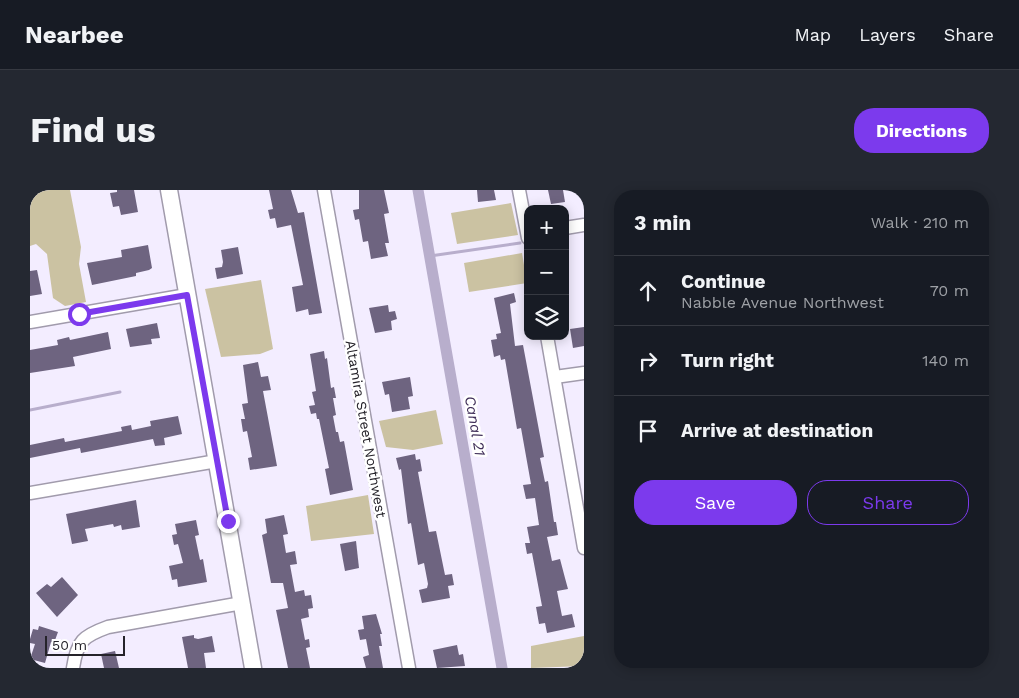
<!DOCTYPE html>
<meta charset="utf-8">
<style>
:root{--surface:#171b24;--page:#242831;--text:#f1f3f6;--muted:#9ea1a6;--line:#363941;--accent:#7c3aed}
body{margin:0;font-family:"Work Sans",sans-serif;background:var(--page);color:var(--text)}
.controls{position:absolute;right:15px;top:15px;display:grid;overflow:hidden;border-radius:10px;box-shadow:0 2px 12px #0003}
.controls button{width:45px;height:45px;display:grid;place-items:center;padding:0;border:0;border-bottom:1px solid var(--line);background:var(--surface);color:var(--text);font:25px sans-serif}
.scale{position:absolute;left:15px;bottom:12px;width:80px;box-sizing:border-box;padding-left:5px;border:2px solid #25232a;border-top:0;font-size:14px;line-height:18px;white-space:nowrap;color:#25232a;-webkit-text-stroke:4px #fff;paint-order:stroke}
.stop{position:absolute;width:15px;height:15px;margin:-11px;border:4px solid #7c3aed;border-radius:50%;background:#fff}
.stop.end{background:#7c3aed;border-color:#fff;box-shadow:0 1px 5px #0008}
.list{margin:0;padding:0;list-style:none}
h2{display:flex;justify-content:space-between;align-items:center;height:65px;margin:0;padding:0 20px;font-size:21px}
h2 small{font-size:16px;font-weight:400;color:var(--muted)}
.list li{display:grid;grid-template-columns:32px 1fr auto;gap:15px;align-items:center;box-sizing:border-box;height:70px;padding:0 20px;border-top:1px solid var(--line)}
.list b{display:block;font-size:19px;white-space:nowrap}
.list p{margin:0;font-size:16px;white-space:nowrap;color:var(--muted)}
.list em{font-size:16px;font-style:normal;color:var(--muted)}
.actions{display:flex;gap:10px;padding:15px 20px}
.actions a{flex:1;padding:11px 0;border:1px solid var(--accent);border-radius:20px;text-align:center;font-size:18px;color:var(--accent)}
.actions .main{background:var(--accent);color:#fff}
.icon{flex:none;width:28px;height:28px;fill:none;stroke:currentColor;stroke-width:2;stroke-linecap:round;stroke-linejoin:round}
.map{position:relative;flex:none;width:554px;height:478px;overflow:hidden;border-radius:20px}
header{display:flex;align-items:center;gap:30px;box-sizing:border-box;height:70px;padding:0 25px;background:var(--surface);border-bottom:1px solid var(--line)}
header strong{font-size:24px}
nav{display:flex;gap:28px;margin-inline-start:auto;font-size:18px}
.intro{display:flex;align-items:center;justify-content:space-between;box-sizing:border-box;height:120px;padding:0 30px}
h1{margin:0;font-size:35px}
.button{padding:12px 22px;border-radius:20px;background:var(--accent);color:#fff;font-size:18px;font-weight:700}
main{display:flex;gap:30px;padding:0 30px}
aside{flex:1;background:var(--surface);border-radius:20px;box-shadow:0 2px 12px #0003}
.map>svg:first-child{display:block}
.forest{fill:#cbc2a2}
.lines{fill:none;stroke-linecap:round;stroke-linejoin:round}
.stream{stroke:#b8aecc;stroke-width:3}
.canal{stroke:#b8aecc;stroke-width:11}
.building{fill:#6e6480}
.street-casing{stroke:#a19bac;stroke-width:15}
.secondary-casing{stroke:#a19bac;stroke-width:19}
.street{stroke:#fff;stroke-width:12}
.secondary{stroke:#fff;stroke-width:16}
.route{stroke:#7c3aed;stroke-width:6}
.labels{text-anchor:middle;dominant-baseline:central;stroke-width:5;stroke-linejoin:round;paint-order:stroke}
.street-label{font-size:14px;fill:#25232a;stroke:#fff}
.water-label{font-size:15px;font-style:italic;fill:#402f59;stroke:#fff}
</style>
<header>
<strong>Nearbee</strong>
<nav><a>Map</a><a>Layers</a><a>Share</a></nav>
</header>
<div class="intro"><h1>Find us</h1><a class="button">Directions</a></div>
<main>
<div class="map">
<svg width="554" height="478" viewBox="0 0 554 478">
<rect width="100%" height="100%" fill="#f3edff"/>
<g class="forest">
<path d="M0 0H40L51 57 49 74 56 112 35 116 23 108 17 64 6 54 0 56Z"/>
<path d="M481 13 488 45 427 54 421 23Z"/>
<path d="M492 63 497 93 439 102 434 73Z"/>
<path d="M231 90 243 159 230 164 191 167 175 99Z"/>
<path d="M406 220 413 254 383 260 356 257 349 231Z"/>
<path d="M338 305 344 344 281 351 276 316Z"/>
<path d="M554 446V476L501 478V456Z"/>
</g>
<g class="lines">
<g class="stream">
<path d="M400 66 490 53"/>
<path d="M0 220 90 202"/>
</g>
<path class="canal" d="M388 0 472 478"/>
</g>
<g class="building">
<path d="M87 0H104L108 22 91 25 89 16 83 17 80 3 87 2Z"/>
<path d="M239 0H261L268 23 274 22 292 123 279 125 278 119 266 122 262 97 273 95 261 35 247 38 245 28 240 29 238 20 243 19Z"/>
<path d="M329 0H354L359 23 354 24 359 53H355L358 66 341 69 338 51 333 52 329 29 325 30 323 20 329 19Z"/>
<path d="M447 0H464L466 10 448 12Z"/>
<path d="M518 0H533L535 12 521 14Z"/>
<path d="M118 55 122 78 119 80 106 83V86L62 95 57 73 92 67 91 60Z"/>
<path d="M208 57 213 84 187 89 185 78 192 77 193 72 191 60Z"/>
<path d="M7 80 12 104 0 106V81Z"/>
<path d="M484 103 486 112 480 114 485 156 493 155 514 267 510 268 515 292 518 291 524 332H526L528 345 517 347 522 371 530 369 535 388 538 399 527 401 532 426 542 424 545 437 517 443 515 433 509 434 506 417 512 416 502 363 497 364 495 353H500L497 337 509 335 505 308 496 309 493 295 501 294 491 238 487 239 475 169 471 170 470 165 464 167 461 150 467 149 466 144 471 143 464 108Z"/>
<path d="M358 115 359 122 365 121 367 129 361 131 362 140 345 143 339 118Z"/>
<path d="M127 133 130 148 121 149 122 154 100 157 96 139Z"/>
<path d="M554 137V156L543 158 540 139Z"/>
<path d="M78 142 81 159 43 167 45 176 0 183V160L28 155 27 150 39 147 40 150Z"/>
<path d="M294 161 295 169 297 168 301 198 304 197 306 208H303L306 225 303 226 306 242H308L310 252 314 251 323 300 300 305 295 279 299 278 289 229H287L286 223 281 224 279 216 285 215 282 202 286 201 280 164Z"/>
<path d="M228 172 231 187 238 186 241 200 233 201 247 276 220 280 218 268 222 267 217 241 213 242 211 229H215L212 214 218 213 213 175Z"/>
<path d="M380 187 383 206 378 207 380 219 362 222 359 204 355 205 352 192Z"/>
<path d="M148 226 152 244 134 248 135 255 125 256 123 249 51 263 50 258 0 268V255L34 248 35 252 92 241 91 237 101 235 102 240 121 236 120 231Z"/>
<path d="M385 264 386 270 390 269 392 281 388 282 399 342 406 341 415 385 422 384 424 395 418 396 420 408 392 413 389 400 397 398 398 394 394 373 388 375 381 333 378 334 371 279 369 280 366 268Z"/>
<path d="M106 310 110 337 92 340 91 335 84 337 83 334 55 339 58 351 42 354 36 324Z"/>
<path d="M254 325 258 344 253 345 256 363 265 361 267 374 260 375 265 402 274 400 275 406 281 405 283 418 278 419 279 427 271 429 275 450 279 449 280 457 276 458 280 478H258L246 420 258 418 253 393H241L232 345 237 343 235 329Z"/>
<path d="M166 330 169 345 165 346 170 370 173 369 177 392 148 397 147 389 142 390 139 376 153 373 148 354 144 355 142 345 147 344 145 334Z"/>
<path d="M326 351 329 378 315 381 310 354Z"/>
<path d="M32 387 48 405 27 427 6 403 17 394 21 397Z"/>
<path d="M346 424 352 444H350L352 456H349L353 478H336L333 467 339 465 336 449 330 450 328 440 334 439 332 426Z"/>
<path d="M9 436 28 442 24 453 21 452 15 473 0 469 5 454 0 453V449L3 439 8 440Z"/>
<path d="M164 445V448L168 449 182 446 185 462 174 463 176 478H158L152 447Z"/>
<path d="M427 455 429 465 433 464 435 476 407 478 403 460Z"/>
<path d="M85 461 89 478H74L71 464Z"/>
</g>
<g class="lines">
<g class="street-casing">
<g id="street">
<path d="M294 0 379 478"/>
<path d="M489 0 498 48"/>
<path d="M535 38 554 35"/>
<path d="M0 132 157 105"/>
<path d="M517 146 554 358"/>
<path d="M525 187 554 183"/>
<path d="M0 303 187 271"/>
<path d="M43 478C47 451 53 446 78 437L212 413"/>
</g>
</g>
<g class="secondary-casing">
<path id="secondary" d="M139 0 223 478"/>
</g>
<use href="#street" class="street"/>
<use href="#secondary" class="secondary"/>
</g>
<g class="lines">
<path class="route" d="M49 124 157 105 198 331"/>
</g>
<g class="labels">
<g class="street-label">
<text transform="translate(336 239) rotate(80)">Altamira Street Northwest</text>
</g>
<g class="water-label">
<text transform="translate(445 236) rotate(80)">Canal 21</text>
</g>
</g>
</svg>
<div class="controls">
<button>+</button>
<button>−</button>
<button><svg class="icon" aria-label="layers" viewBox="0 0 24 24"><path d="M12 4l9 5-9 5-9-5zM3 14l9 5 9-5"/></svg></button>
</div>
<div class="scale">50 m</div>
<div class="stop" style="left:49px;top:124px"></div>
<div class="stop end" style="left:198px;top:331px"></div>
</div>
<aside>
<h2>3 min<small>Walk · 210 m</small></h2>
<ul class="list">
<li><svg class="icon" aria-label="ahead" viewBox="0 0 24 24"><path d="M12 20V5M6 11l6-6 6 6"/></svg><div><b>Continue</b><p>Nabble Avenue Northwest</p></div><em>70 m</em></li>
<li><svg class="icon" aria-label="right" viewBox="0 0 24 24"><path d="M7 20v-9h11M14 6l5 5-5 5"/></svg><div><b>Turn right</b></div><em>140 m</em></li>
<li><svg class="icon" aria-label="arrive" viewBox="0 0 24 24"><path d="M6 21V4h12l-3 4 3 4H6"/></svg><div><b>Arrive at destination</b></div></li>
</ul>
<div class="actions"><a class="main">Save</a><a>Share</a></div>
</aside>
</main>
